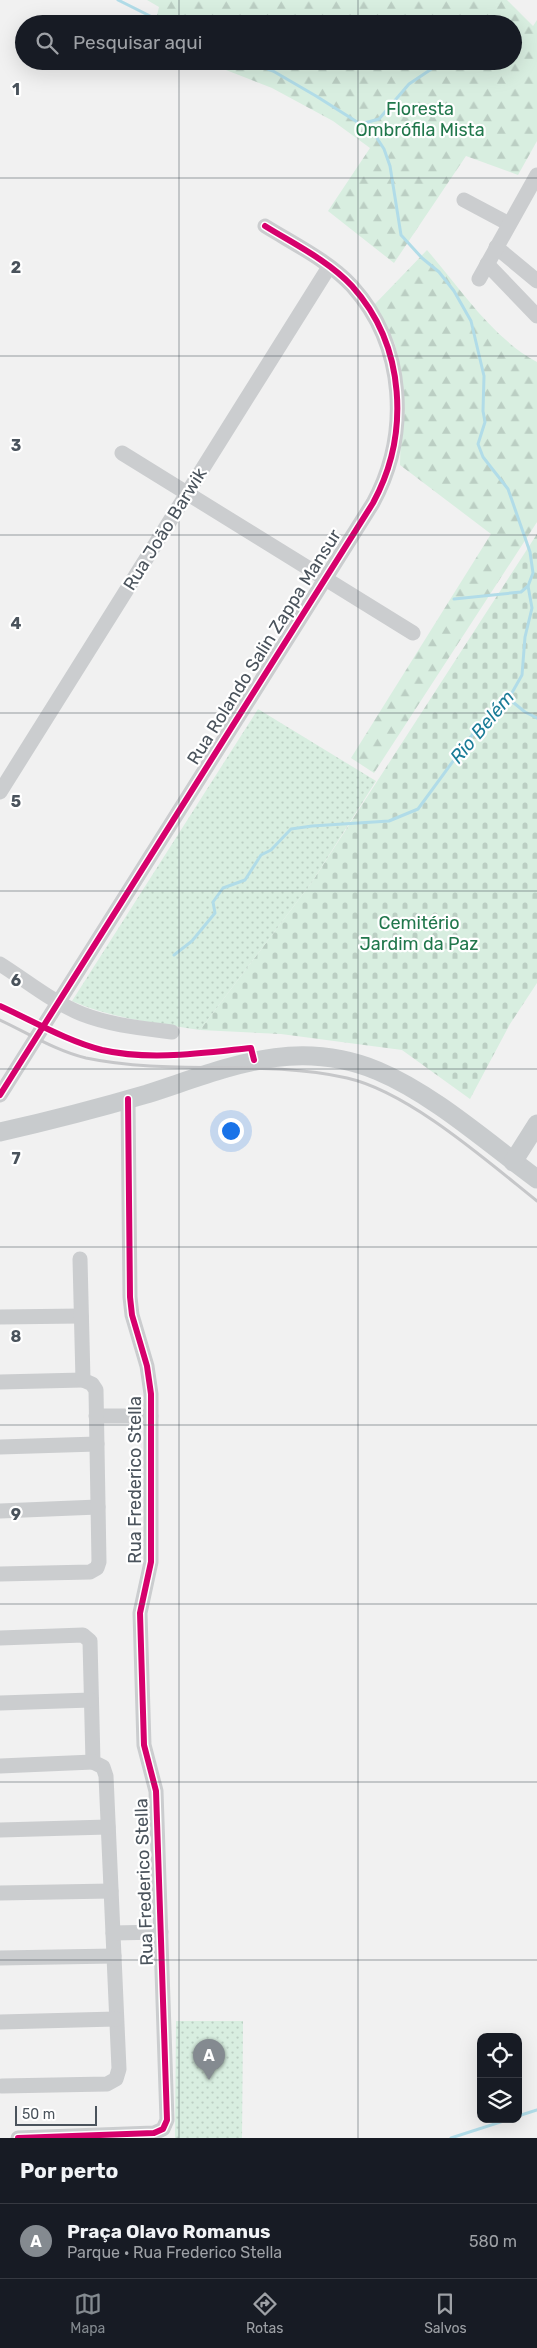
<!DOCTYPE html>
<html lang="pt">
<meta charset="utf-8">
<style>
:root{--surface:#171b24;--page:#242831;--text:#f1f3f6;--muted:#9ea1a6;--line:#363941;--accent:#848a90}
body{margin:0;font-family:Rubik,sans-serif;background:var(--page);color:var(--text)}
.controls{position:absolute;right:15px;bottom:15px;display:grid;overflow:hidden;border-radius:10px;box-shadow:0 5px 20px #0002}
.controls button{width:45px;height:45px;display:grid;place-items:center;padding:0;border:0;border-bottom:1px solid var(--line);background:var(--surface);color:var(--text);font:25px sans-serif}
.scale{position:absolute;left:15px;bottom:12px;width:82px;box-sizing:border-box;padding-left:5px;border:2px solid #4a535c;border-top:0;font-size:14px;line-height:18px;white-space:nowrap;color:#4a535c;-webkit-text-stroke:4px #fff;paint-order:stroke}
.you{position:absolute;left:230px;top:1130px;width:18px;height:18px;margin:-12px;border:4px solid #fff;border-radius:50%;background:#1a73e8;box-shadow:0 0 0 8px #1a73e833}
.badge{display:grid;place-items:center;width:32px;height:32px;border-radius:50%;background:var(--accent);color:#fff;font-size:16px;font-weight:700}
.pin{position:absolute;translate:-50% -41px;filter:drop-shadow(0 1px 2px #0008)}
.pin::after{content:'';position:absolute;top:26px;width:18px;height:15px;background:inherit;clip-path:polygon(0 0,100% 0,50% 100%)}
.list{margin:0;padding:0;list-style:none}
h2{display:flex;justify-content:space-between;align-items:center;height:65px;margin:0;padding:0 20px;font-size:21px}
h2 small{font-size:16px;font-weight:400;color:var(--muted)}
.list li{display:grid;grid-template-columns:32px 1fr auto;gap:15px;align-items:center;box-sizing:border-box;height:75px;padding:0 20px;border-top:1px solid var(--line)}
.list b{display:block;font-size:19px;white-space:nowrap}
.list p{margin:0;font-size:16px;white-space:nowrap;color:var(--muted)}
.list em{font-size:16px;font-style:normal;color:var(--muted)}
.icon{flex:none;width:28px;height:28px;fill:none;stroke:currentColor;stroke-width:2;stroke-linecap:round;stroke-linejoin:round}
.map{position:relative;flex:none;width:537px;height:2138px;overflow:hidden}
.search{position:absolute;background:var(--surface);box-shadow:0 5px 20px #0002;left:15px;right:15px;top:15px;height:55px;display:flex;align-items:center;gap:12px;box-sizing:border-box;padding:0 18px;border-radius:28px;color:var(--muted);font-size:19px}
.sheet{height:140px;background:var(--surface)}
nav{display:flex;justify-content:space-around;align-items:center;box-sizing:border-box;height:70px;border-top:1px solid var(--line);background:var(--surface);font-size:14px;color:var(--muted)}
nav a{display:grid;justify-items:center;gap:2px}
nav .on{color:var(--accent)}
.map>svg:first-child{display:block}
.forest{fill:url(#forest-firs)}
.cemetery{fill:url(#cemetery-stones)}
.park{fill:url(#park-dots)}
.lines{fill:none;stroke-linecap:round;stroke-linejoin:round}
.stream{stroke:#b1dce8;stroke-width:3}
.minor{stroke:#cbcdcf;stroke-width:15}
.major{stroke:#c8cbcd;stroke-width:19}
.rail{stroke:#c6c7c9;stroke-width:3}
.cycleway-casing{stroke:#fff;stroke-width:9}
.cycleway{stroke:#d6006c;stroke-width:6}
.grid{fill:none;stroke:#4a535c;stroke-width:1;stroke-opacity:0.55}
.labels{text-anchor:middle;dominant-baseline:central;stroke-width:4.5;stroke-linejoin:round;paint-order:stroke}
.park-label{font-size:18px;fill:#21774c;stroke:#fff}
.street-label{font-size:18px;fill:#4a535c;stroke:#fff}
.water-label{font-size:19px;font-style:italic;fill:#1a7c97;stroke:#fff}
.grid-label{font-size:16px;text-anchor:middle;font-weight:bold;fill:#4a535c;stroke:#fff;stroke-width:4.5;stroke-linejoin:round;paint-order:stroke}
</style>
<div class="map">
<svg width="537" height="2138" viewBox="0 0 537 2138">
<defs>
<pattern id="forest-firs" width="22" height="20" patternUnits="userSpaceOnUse" patternTransform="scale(1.25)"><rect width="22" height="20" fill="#d8eee0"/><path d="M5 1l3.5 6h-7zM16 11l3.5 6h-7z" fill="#bbcec3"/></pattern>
<pattern id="cemetery-stones" width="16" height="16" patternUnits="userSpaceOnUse" patternTransform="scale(1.25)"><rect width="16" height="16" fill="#d8eee0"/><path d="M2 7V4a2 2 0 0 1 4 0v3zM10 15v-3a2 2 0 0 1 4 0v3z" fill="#bbcec3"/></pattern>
<pattern id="park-dots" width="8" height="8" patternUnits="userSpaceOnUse" patternTransform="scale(1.25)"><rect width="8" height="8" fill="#d8eee0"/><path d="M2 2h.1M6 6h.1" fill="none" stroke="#bbcec3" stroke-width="1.8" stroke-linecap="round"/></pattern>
</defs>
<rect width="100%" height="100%" fill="#f1f1f1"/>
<g class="forest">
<path d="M147 0H507L533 26 537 20V141L518 175 466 156 394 263 328 211 370 148 333 121 272 88 203 61H513V24H155L159 7Z"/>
<path d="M427 250C460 288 492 338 537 362V522L374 773 351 758 491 534 400 465 402 380 395 344 374 305Z"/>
</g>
<path class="cemetery" d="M537 534V983L510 1024 470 1099 402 1050 281 1034 200 1030 312 882Z"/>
<g class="park">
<path d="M258 709 376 781 312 882 200 1030C156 1023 113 1019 72 1001Z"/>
<path d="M176 2021H243L242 2138H175Z"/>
</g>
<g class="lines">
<g class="stream">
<path d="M118 0 166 24"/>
<path d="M361 124 379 119 409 84 439 64"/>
<path d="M454 599 521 592 528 586"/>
<path d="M509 699 525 712 537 718"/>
<path d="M174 955 192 941 215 913 213 902 223 888 245 880 261 855 271 850 291 829 312 826 389 821 418 809 481 723 509 698 522 675 525 637 532 608 528 586 533 573 530 552 508 489 483 457 478 444 485 422 483 411 484 376 471 321 454 291 439 272 422 258 401 235 390 166 384 149 373 132 316 96 273 71 246 61"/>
<path d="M518 2116 537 2110"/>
<path d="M451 2138 510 2119"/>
</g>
<g class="minor">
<path d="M464 200 509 224"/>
<path d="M496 247 537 281"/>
<path d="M487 264 537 316"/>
<path d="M479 279 537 175"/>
<path d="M122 453 413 633"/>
<path d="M0 792 329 267"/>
<path d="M0 964C27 981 52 1002 82 1014 110 1025 141 1028 172 1032"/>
<path d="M0 1095 373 503C410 435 406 346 352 286 329 261 294 244 265 226"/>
<path d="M0 1317 81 1316"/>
<path d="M0 1382 83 1380"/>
<path d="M96 1416H151"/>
<path d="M0 1447 97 1444"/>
<path d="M0 1511 98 1507"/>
<path d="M0 1574 90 1572 97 1568 99 1562 96 1390 92 1384 83 1380 80 1259"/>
<path d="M0 1638 83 1635 90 1641 93 1762 103 1767 106 1776 119 2069 116 2079 107 2084 2 2086"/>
<path d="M0 1703 91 1700"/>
<path d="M0 1766 93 1762"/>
<path d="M0 1830 108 1827"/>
<path d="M0 1893 111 1891"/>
<path d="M113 1933 161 1932"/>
<path d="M0 1958 114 1956"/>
<path d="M0 2022 116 2019"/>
<path d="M18 2138 154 2133 163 2129 167 2120 156 1791 144 1745 140 1613 151 1562V1394L147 1366 132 1315 130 1297 128 1099"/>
</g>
<g class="major">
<path d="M0 1132C49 1121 99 1108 147 1094 225 1069 294 1036 378 1071 433 1094 488 1143 537 1179"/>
<path d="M513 1162 537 1124"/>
</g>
<path class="rail" d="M0 1020C28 1033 56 1051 86 1058 172 1076 262 1059 347 1078 409 1092 487 1161 537 1201"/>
<g class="cycleway-casing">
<g id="cycleway">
<path d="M0 1006C33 1021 67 1041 102 1050 150 1061 203 1053 251 1048L254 1060"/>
<path d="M0 1095 373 503C410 435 406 346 352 286 329 261 294 244 265 226"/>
<path d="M18 2138 154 2133 163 2129 167 2120 156 1791 144 1745 140 1613 151 1562V1394L147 1366 132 1315 130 1297 128 1099"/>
</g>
</g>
<use href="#cycleway" class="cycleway"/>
</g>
<path class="grid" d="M179 0V24M358 0V24M179 61V2138M358 61V2138M0 178H537M0 356H537M0 535H537M0 713H537M0 891H537M0 1069H537M0 1247H537M0 1425H537M0 1604H537M0 1782H537M0 1960H537"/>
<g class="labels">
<g class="park-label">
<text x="420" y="109">Floresta<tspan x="420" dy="21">Ombrófila Mista</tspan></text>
<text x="419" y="923">Cemitério<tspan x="419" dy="21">Jardim da Paz</tspan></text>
</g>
<g class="street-label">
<text transform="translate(165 529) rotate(-58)">Rua João Barwik</text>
<text transform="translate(264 647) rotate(-58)">Rua Rolando Salin Zappa Mansur</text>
<text transform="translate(135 1480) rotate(-90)">Rua Frederico Stella</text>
<text transform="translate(144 1882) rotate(-92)">Rua Frederico Stella</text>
</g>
<g class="water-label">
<text transform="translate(482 727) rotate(-50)">Rio Belém</text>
</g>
</g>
<g class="grid-label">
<text x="16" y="95">1</text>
<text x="16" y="273">2</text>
<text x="16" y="451">3</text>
<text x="16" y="629">4</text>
<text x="16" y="807">5</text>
<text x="16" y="986">6</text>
<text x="16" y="1164">7</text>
<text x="16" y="1342">8</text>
<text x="16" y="1520">9</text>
</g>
</svg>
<div class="controls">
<button><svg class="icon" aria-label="locate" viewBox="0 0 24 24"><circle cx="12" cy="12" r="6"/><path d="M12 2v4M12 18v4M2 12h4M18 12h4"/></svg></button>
<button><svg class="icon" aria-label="layers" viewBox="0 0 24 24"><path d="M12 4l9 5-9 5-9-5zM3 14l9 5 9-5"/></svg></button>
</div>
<div class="scale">50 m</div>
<div class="you"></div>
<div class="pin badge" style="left:209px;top:2080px">A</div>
<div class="search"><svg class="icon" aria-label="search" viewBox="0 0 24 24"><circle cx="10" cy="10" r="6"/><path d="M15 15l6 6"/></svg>Pesquisar aqui</div>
</div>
<section class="sheet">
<h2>Por perto<small></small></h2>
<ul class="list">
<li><span class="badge">A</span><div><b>Praça Olavo Romanus</b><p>Parque · Rua Frederico Stella</p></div><em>580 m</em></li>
</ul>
</section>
<nav>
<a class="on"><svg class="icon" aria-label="map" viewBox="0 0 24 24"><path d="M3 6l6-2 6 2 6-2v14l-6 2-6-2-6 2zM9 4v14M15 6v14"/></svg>Mapa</a>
<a><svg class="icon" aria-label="directions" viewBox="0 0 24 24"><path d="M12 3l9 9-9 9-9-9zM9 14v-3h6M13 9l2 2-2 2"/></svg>Rotas</a>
<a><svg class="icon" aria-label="saved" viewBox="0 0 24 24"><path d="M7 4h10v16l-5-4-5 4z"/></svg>Salvos</a>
</nav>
